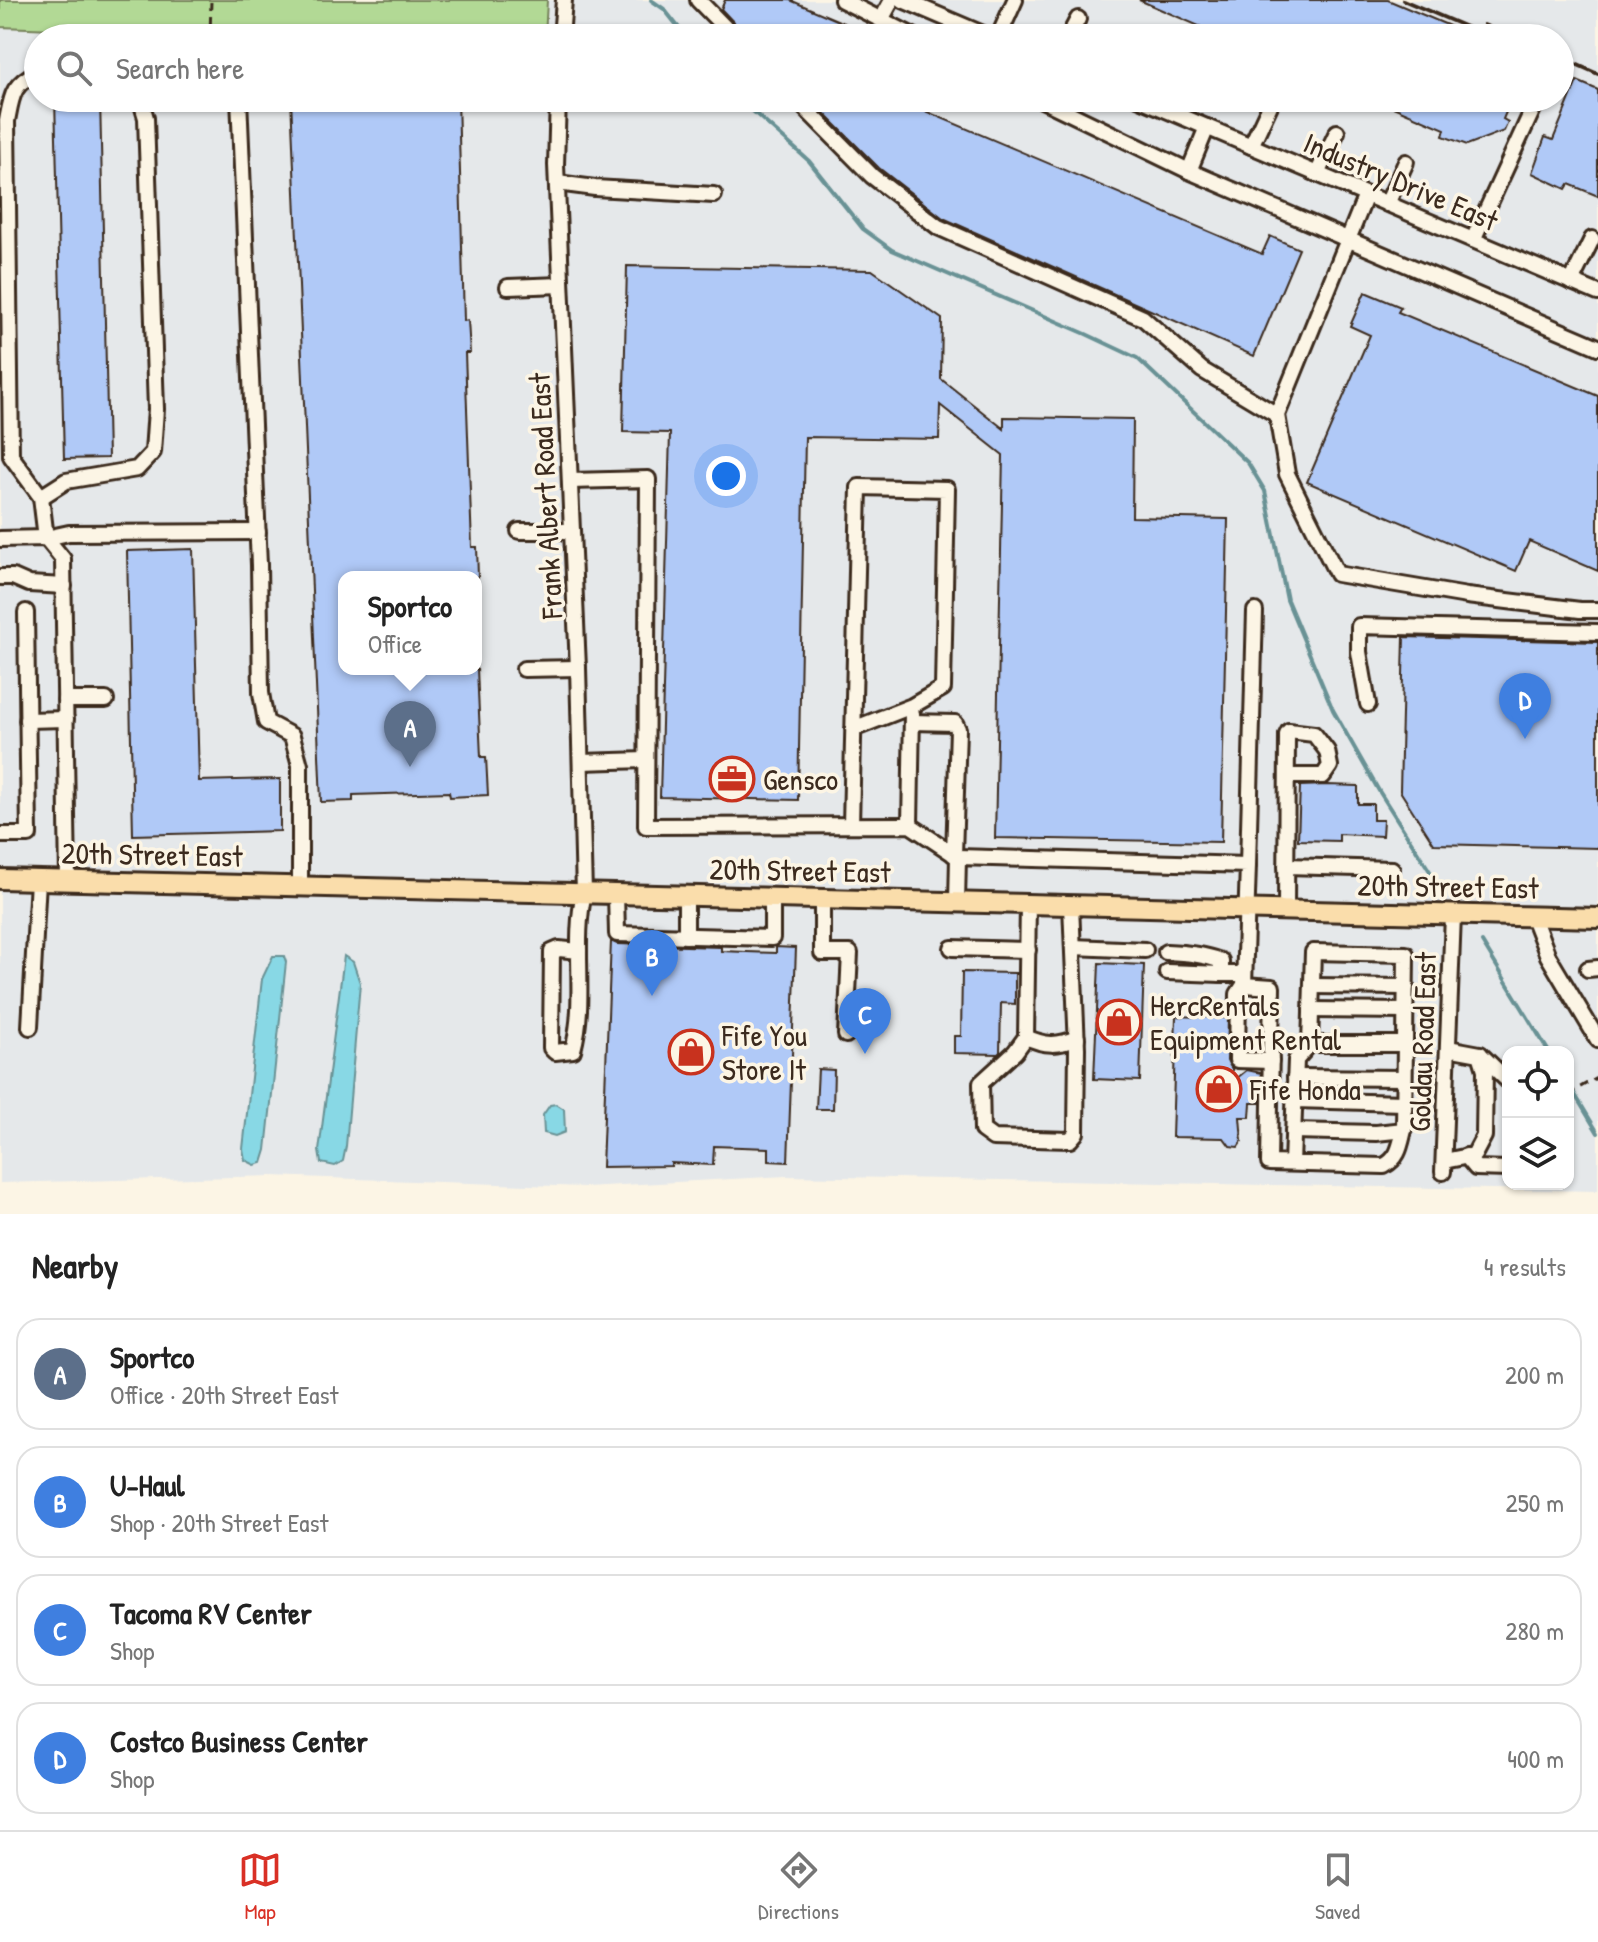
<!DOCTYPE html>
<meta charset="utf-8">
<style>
:root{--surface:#fff;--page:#f2f2f2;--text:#222;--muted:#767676;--line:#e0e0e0;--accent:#d93025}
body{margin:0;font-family:"Patrick Hand",sans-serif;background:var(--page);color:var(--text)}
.controls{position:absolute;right:24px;bottom:24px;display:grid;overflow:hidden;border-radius:16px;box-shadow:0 2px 6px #0004}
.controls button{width:72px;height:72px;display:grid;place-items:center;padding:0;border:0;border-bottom:2px solid var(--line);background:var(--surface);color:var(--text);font:40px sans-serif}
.you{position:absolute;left:726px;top:476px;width:28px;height:28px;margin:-20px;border:6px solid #fff;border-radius:50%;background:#1a73e8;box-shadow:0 0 0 12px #1a73e833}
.badge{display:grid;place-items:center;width:52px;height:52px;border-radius:50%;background:var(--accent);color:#fff;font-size:26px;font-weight:700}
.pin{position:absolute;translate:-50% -66px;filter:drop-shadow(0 2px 4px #0008)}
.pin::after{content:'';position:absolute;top:42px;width:28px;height:24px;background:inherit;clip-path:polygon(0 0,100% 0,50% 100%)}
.popup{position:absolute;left:338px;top:571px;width:144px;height:104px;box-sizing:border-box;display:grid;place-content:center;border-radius:16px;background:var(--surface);filter:drop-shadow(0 2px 6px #0005);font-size:26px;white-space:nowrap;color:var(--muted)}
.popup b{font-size:30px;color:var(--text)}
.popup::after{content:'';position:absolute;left:50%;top:100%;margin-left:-16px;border:16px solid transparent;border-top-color:var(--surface)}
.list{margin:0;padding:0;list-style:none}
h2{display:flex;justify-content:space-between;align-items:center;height:104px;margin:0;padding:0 32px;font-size:34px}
h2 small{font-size:26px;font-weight:400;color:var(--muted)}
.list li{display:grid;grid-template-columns:52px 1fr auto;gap:24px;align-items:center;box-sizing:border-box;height:112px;margin:0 16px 16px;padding:0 16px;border:2px solid var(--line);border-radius:24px}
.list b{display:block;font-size:30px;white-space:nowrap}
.list p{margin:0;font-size:26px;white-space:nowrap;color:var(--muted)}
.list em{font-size:26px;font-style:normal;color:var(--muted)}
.icon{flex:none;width:44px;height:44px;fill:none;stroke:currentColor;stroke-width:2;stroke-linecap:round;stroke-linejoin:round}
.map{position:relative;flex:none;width:1598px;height:1214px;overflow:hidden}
.search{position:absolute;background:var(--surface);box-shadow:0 2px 6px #0004;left:24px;right:24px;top:24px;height:88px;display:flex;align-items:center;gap:20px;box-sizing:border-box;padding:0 28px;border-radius:44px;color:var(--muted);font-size:30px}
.sheet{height:616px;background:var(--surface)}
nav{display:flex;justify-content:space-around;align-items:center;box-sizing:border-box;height:112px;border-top:2px solid var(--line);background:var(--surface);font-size:22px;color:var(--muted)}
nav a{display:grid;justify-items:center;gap:4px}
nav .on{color:var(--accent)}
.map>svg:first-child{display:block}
.built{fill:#e5e8ea;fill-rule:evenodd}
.green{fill:#b2d995;stroke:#76825a;stroke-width:2}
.water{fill:#88d8e5;stroke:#699295;stroke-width:2}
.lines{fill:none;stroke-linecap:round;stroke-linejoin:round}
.stream{stroke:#699295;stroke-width:4}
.building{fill:#b0c9f7;stroke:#3b2a1e;stroke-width:2}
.minor-casing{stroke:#3b2a1e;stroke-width:20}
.major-casing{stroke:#3b2a1e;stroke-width:24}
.path{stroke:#3b2a1e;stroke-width:3;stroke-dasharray:8 6;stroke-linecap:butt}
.minor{stroke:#fcf5e5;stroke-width:14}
.major{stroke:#faddab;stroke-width:18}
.rail{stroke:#3b2a1e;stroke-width:4}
.labels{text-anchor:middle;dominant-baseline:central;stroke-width:7;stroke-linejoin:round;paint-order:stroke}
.street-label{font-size:30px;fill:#3b2a1e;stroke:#fcf5e5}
.poi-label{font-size:30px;fill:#3b2a1e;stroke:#fcf5e5;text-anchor:start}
</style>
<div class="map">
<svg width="1598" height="1214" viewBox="0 0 1598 1214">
<rect width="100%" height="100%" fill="#fcf5e5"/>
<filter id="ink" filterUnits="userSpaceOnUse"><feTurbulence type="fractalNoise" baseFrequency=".0125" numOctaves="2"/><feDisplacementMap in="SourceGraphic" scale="16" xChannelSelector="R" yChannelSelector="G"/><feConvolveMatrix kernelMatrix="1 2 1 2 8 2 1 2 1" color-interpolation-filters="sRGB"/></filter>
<g filter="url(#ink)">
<path class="built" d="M0 0H1598V1191L787 1176 585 1187 271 1176 0 1183ZM38 38H1560V98H38ZM344 577H476V669H344ZM1508 1052H1568V1184H1508Z"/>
<path class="green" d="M0 0H547L545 38H310L0 27Z"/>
<g class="water">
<path d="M273 956H284L286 962 266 1150 262 1163 255 1165 245 1160 243 1149 262 979Z"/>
<path d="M344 956 353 962 360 983 346 1146 343 1161 335 1166 321 1163 319 1151Z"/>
<path d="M556 1104 564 1109 565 1132 555 1136 544 1133 543 1115 550 1105Z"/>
</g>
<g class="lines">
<g class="stream">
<path d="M651 0 664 9 687 38"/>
<path d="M738 98 809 161 863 229 892 250 1086 334 1137 358 1248 463 1265 491 1287 600 1333 710 1379 791 1438 884"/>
<path d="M1482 942 1549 1052"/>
<path d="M1568 1083 1598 1133"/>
</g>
</g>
<g class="building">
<path d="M725 0H790L879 38H745L742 31 721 9Z"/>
<path d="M1139 0H1388L1478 38H1216L1205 33 1206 29Z"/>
<path d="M1577 81 1598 90V196L1569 184 1566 189 1532 173 1545 137 1553 140Z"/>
<path d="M55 98H100L108 458 64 459Z"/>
<path d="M291 98H458L464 321 468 320 470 353H465L472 547H477L478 577H344V669H477L481 757H486L488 795 450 797 449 792 353 795V801L321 802Z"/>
<path d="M809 98H923L918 108 1262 254 1270 236 1299 249 1254 356 943 218 879 168Z"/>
<path d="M1372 98H1512L1503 119 1508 122 1504 131 1467 145 1443 136 1445 129Z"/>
<path d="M627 266 872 270 942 319 941 379 1004 429V417L1133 419 1132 517 1228 519 1221 842 995 838 1003 455 940 405 939 439 805 437 798 800 660 797 670 433 623 432Z"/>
<path d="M1365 292 1401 307 1398 312 1598 396V571L1529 541 1516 571 1307 482 1370 335 1350 326Z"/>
<path d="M193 549 199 781 280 779V831L133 835 127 551Z"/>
<path d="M1404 637 1598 642V848L1434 844 1400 791Z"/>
<path d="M1327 785 1358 786V804H1373V820H1383L1382 836 1339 834V841L1298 840 1300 786Z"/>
<path d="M611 941 617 944 721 947V951L776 953V947L796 948 788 1162 769 1161V1148L714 1146 713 1165 671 1163V1166L602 1167Z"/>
<path d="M1099 963 1144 965 1140 1081 1094 1079Z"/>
<path d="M962 972 1015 973V1004L1001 1003 1000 1052 998 1054 954 1053V1036H961Z"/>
<path d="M1176 1016 1228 1018 1227 1060 1232 1069V1082L1247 1070 1261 1073 1260 1103H1251L1250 1117H1240L1242 1141 1238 1147 1230 1146 1224 1138 1172 1137Z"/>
<path d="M818 1069 834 1070 833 1109H816Z"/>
</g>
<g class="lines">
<g class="minor-casing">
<g id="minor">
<path d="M698 0 735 38"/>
<path d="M842 0 917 38"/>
<path d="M903 0 992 38"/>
<path d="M881 20 892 0"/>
<path d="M561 38 564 0"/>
<path d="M998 38 1015 0"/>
<path d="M1068 38 1078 19"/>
<path d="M38 72C12 84 12 95 7 121L11 456 41 497 46 538 69 533 258 532"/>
<path d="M239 98 259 565 261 693 266 722 292 736 300 765V886"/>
<path d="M558 98 556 165 578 668 584 893C572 944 587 999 573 1050L555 1052 551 1048 552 952 559 949 579 951"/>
<path d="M795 98 872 176 938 227 1143 318 1202 370 1277 415"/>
<path d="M1038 98 1189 171 1598 347"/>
<path d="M1138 98 1598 293"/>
<path d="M1251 146 1271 103"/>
<path d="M1189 171 1207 127"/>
<path d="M1317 174 1337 132"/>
<path d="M557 183 595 188 714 195"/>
<path d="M1366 195 1277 415 1287 474 1337 574 1467 596 1580 610H1598"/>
<path d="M1387 204 1406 162"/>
<path d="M1473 240 1538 98"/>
<path d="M1571 282 1592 239"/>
<path d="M508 287 561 285"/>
<path d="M570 481 648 479 646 826 910 825 958 857"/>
<path d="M41 497 66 481 137 469 153 452 156 409 146 118 140 98"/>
<path d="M519 531H572"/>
<path d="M0 539 46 538 63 559 68 880"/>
<path d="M0 577H13L29 584 64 586"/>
<path d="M524 669 578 668"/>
<path d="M65 700H106"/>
<path d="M1368 704 1359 652V626L1598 632"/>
<path d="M27 720 66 719"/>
<path d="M912 722 955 723 958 729 954 855"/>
<path d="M581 762 646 760"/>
<path d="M851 825 859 487 947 489 943 688 912 706 853 729"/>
<path d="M910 825 912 713"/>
<path d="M0 835H29L26 612"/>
<path d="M1248 865 1255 611"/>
<path d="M1286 866 1392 869"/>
<path d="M616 893 617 934 772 938V897"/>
<path d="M686 895V936"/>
<path d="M822 898V953H850L846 1035"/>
<path d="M957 902 958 857 1248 865 1244 985 1238 994 1237 1060 1271 1061"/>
<path d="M1028 904 1026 1037 1015 1052 981 1083 982 1130 993 1138 1070 1140 1076 1133 1077 1048 1071 905"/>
<path d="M1286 910C1286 852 1287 793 1287 735L1289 731 1314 734 1327 751 1330 766 1323 776H1287"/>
<path d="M1533 917 1548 956 1598 1040"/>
<path d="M1073 947 1145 950"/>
<path d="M952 948 1028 950"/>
<path d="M1166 952C1184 953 1203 954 1221 961V974H1244"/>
<path d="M1588 969 1598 968"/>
<path d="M1167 972 1221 974"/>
<path d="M1244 985 1272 987 1269 1163 1384 1166C1399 1158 1400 1146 1404 1130L1406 954 1313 952 1310 1044 1296 1060 1292 1163"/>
<path d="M1312 986 1406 987"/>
<path d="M1311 1010 1405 1011"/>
<path d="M30 1027 38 880"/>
<path d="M1026 1037C1045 1046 1058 1046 1077 1038"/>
<path d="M1310 1044H1405"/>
<path d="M1480 1054 1508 1081"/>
<path d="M1295 1077 1404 1078"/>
<path d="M1294 1100 1404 1103"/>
<path d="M1293 1131 1376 1133 1404 1130"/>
<path d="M1466 1156 1476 1168 1508 1169"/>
<path d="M1444 1161 1474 1155 1484 1136 1485 1070 1480 1054 1448 1048"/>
<path d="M1443 1172 1453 915"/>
</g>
</g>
<g class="major-casing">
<path id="major" d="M0 879 1598 918"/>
</g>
<g class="path">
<path d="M210 38 211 0"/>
<path d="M1568 1094 1598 1077"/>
</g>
<use href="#minor" class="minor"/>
<use href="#major" class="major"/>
<g class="rail">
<path d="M1403 0 1492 38"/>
<path d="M1484 25 1514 38"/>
<path d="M1560 57 1598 74"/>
</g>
</g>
</g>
<defs>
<g id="office-ring" transform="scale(2.3)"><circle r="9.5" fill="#fcf5e5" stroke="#c8321e" stroke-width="1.5"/><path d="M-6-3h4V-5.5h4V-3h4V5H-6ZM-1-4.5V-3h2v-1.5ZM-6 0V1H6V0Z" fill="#c8321e"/></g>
<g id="shop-ring" transform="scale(2.3)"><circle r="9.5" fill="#fcf5e5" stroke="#c8321e" stroke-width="1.5"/><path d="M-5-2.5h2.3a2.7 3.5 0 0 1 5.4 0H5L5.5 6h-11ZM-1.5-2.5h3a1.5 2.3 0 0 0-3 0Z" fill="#c8321e"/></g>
</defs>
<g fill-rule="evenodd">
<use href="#office-ring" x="732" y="779"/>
<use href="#shop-ring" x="1119" y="1022"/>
<use href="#shop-ring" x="691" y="1052"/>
<use href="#shop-ring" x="1219" y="1089"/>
</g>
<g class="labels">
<g class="street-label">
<text transform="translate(1401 181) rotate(23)">Industry Drive East</text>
<text transform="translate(545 496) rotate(-93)">Frank Albert Road East</text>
<text transform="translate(152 854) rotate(1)">20th Street East</text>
<text transform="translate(800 870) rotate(1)">20th Street East</text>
<text transform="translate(1448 886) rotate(1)">20th Street East</text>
<text transform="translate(1422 1042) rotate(-88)">Goldau Road East</text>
</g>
<g class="poi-label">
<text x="763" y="779">Gensco</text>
<text x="1150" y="1005">HercRentals<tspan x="1150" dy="34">Equipment Rental</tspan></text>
<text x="722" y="1035">Fife You<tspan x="722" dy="34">Store It</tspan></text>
<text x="1250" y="1089">Fife Honda</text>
</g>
</g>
</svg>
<div class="controls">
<button><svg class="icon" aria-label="locate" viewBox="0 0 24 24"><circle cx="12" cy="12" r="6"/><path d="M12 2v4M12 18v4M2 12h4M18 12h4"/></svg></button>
<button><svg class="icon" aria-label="layers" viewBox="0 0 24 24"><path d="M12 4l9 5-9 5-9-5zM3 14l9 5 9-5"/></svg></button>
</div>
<div class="you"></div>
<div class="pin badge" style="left:410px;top:767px;background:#5c6f8a">A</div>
<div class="popup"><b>Sportco</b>Office</div>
<div class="pin badge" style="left:652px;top:996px;background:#3f7fe0">B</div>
<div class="pin badge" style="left:865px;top:1054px;background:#3f7fe0">C</div>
<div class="pin badge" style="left:1525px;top:739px;background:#3f7fe0">D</div>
<div class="search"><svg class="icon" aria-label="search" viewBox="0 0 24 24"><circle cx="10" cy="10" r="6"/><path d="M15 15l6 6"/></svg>Search here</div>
</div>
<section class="sheet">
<h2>Nearby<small>4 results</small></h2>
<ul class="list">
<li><span class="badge" style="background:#5c6f8a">A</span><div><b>Sportco</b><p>Office · 20th Street East</p></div><em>200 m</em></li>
<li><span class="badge" style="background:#3f7fe0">B</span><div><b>U-Haul</b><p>Shop · 20th Street East</p></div><em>250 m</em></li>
<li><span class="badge" style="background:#3f7fe0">C</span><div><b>Tacoma RV Center</b><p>Shop</p></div><em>280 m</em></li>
<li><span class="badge" style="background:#3f7fe0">D</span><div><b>Costco Business Center</b><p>Shop</p></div><em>400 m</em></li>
</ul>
</section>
<nav>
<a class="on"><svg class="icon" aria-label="map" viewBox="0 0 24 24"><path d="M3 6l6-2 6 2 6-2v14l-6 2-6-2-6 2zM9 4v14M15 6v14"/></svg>Map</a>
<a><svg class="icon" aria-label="directions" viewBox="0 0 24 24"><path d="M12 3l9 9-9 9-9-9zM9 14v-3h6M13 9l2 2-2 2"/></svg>Directions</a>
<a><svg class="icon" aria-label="saved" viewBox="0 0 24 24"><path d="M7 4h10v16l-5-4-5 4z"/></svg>Saved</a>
</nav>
